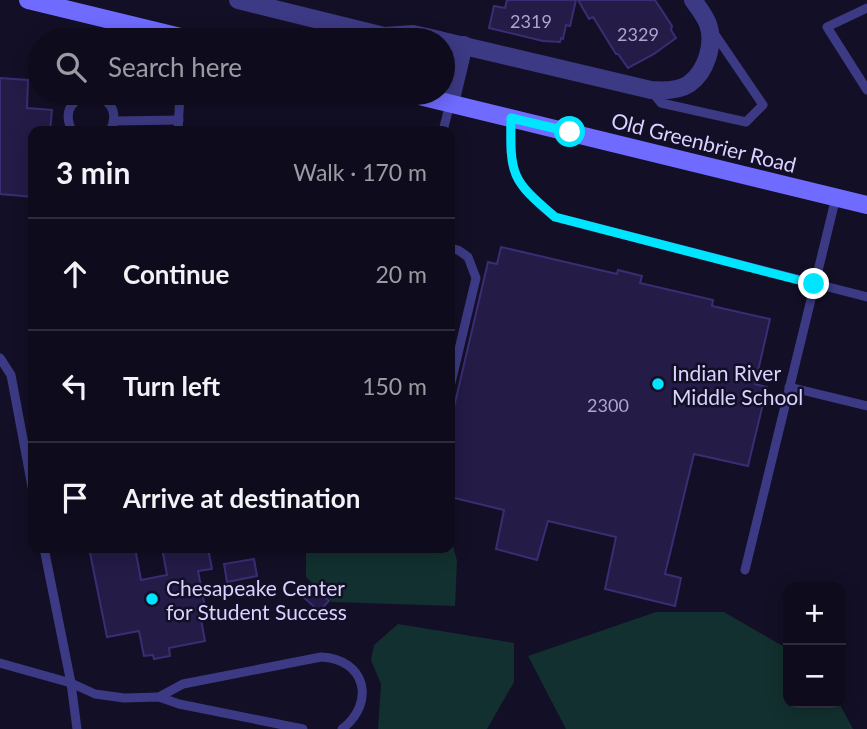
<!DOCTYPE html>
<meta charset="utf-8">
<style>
:root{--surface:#0e0b1c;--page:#171425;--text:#f1f3f6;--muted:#9b9ba3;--line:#2e2b3b}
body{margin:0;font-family:Lato,sans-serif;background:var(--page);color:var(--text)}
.controls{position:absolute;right:21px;bottom:21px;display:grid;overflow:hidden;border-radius:14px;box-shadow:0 4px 18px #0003}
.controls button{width:63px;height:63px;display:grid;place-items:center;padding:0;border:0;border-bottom:2px solid var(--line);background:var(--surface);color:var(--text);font:35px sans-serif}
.stop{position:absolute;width:21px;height:21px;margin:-16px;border:5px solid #00e5ff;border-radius:50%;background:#fff}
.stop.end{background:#00e5ff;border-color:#fff;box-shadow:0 2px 7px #0008}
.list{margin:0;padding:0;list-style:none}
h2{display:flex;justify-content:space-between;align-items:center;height:91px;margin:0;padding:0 28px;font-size:30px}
h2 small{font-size:23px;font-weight:400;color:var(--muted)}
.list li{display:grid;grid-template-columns:46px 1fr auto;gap:21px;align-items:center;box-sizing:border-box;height:112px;padding:0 28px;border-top:2px solid var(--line)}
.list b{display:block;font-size:26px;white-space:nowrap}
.list em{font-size:23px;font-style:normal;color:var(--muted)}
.icon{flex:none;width:38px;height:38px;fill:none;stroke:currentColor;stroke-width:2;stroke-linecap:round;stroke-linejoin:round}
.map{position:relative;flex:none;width:867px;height:729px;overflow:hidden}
.search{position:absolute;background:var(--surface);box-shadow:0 4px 18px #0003;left:28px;top:28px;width:427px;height:77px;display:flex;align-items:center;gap:18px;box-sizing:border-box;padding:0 24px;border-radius:38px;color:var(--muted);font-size:26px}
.panel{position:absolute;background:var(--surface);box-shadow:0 4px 18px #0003;left:28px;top:126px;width:427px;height:427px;border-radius:14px}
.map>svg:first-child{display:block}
.green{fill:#12302f}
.building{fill:#241b47;stroke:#3b2d73;stroke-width:2}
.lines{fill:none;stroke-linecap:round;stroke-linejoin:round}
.lane{stroke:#3d3a85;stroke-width:9}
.street{stroke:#3d3a85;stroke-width:18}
.secondary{stroke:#6f6bff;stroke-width:18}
.route{stroke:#00e5ff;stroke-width:9}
.poi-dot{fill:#00e5ff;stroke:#130f26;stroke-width:2.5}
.labels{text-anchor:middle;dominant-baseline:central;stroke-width:5;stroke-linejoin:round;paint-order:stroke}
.number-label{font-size:18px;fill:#aca6d1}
.street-label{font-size:21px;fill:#d9d4ff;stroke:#130f26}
.poi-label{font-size:21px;fill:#d9d4ff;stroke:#130f26;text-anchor:start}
</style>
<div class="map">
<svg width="867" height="729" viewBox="0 0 867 729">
<rect width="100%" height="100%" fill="#130f26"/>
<g class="green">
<path d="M450 534 457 561 455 606 332 602 306 577V548H450Z"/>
<path d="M656 612H724L788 649V703H839L853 729H566L528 656Z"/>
<path d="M398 624 514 643V682L487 729H378L381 684 371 660 374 645Z"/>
</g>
<g class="building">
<path d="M507 0H576L570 26 566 25 563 39 561 38 560 42 543 41 489 28 494 6 505 8Z"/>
<path d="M578 0H655L672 26 671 30 676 38 654 54 628 68 618 54H616L593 17 589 19Z"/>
<path d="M0 78 28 80 27 108 52 110 50 131H33V197L0 194Z"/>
<path d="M501 247 617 274 618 270 642 276 640 283 713 300 712 306 770 319 755 384 767 387 748 466 694 454 665 574 681 578 675 606 605 589 616 537 548 521 537 560 496 549 504 510 450 497V424L488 262 497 264Z"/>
<path d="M89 548H135L141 580 167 575 162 548H208L212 569 198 571 207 617 201 619 205 641 169 648 170 656 154 659 153 655 144 656 139 631 107 637Z"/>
<path d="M254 559 257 576 227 582 224 564Z"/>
<path d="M312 585 329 601 319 611 302 596Z"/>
</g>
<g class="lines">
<g class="lane">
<path d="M867 8 827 27 867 90"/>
<path d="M652 92 661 103 746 122 763 105 714 33"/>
<path d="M511 118C510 175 511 180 555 217L867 297"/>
<path d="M114 121 179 120"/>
<path d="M72 131C50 85 132 86 110 131"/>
<path d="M178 131 180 93"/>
<path d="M443 131 450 103"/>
<path d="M450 248 458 250 468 257 476 278 450 387"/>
<path d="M0 358 11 375 33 492"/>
<path d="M789 387 867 406"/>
<path d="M745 570 836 197"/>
<path d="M0 663 71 683 44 548"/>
<path d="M71 683 95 694 124 698 159 697 179 704 303 729"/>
<path d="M71 683 77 729"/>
<path d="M159 697 183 684 321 657C366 659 376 703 342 729"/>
</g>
<g class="street">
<path d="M238 0 384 36 413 34 440 40"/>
<path d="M443 41 651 90C663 91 678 91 689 84 706 72 715 44 708 24 705 16 698 7 693 0"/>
<path d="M450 103 464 45"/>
</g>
<g class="secondary">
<path d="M28 0 193 40"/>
<path d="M407 93 867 205"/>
</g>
</g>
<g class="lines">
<path class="route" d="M570 132 511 118C510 175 511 180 555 217L814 284"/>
</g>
<g class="poi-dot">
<circle cx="658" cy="384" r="7"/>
<circle cx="152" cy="599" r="7"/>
</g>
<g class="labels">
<g class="number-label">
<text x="531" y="21">2319</text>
<text x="638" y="34">2329</text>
<text x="608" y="405">2300</text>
</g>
<g class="street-label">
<text transform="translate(704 142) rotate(14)">Old Greenbrier Road</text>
</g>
<g class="poi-label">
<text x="672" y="372">Indian River<tspan x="672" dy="24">Middle School</tspan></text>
<text x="166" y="587">Chesapeake Center<tspan x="166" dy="24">for Student Success</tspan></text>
</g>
</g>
</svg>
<div class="controls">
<button>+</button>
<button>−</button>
</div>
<div class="stop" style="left:570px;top:132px"></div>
<div class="stop end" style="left:814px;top:284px"></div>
<div class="search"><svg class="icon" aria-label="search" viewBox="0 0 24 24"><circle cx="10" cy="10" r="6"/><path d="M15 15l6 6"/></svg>Search here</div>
<section class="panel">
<h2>3 min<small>Walk · 170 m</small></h2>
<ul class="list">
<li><svg class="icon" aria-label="ahead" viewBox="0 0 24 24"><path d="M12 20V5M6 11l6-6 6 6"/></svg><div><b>Continue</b></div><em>20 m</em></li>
<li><svg class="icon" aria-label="left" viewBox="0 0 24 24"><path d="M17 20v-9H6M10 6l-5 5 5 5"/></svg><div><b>Turn left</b></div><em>150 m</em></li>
<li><svg class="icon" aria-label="arrive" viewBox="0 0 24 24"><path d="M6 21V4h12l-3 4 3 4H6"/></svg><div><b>Arrive at destination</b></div></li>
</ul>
</section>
</div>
